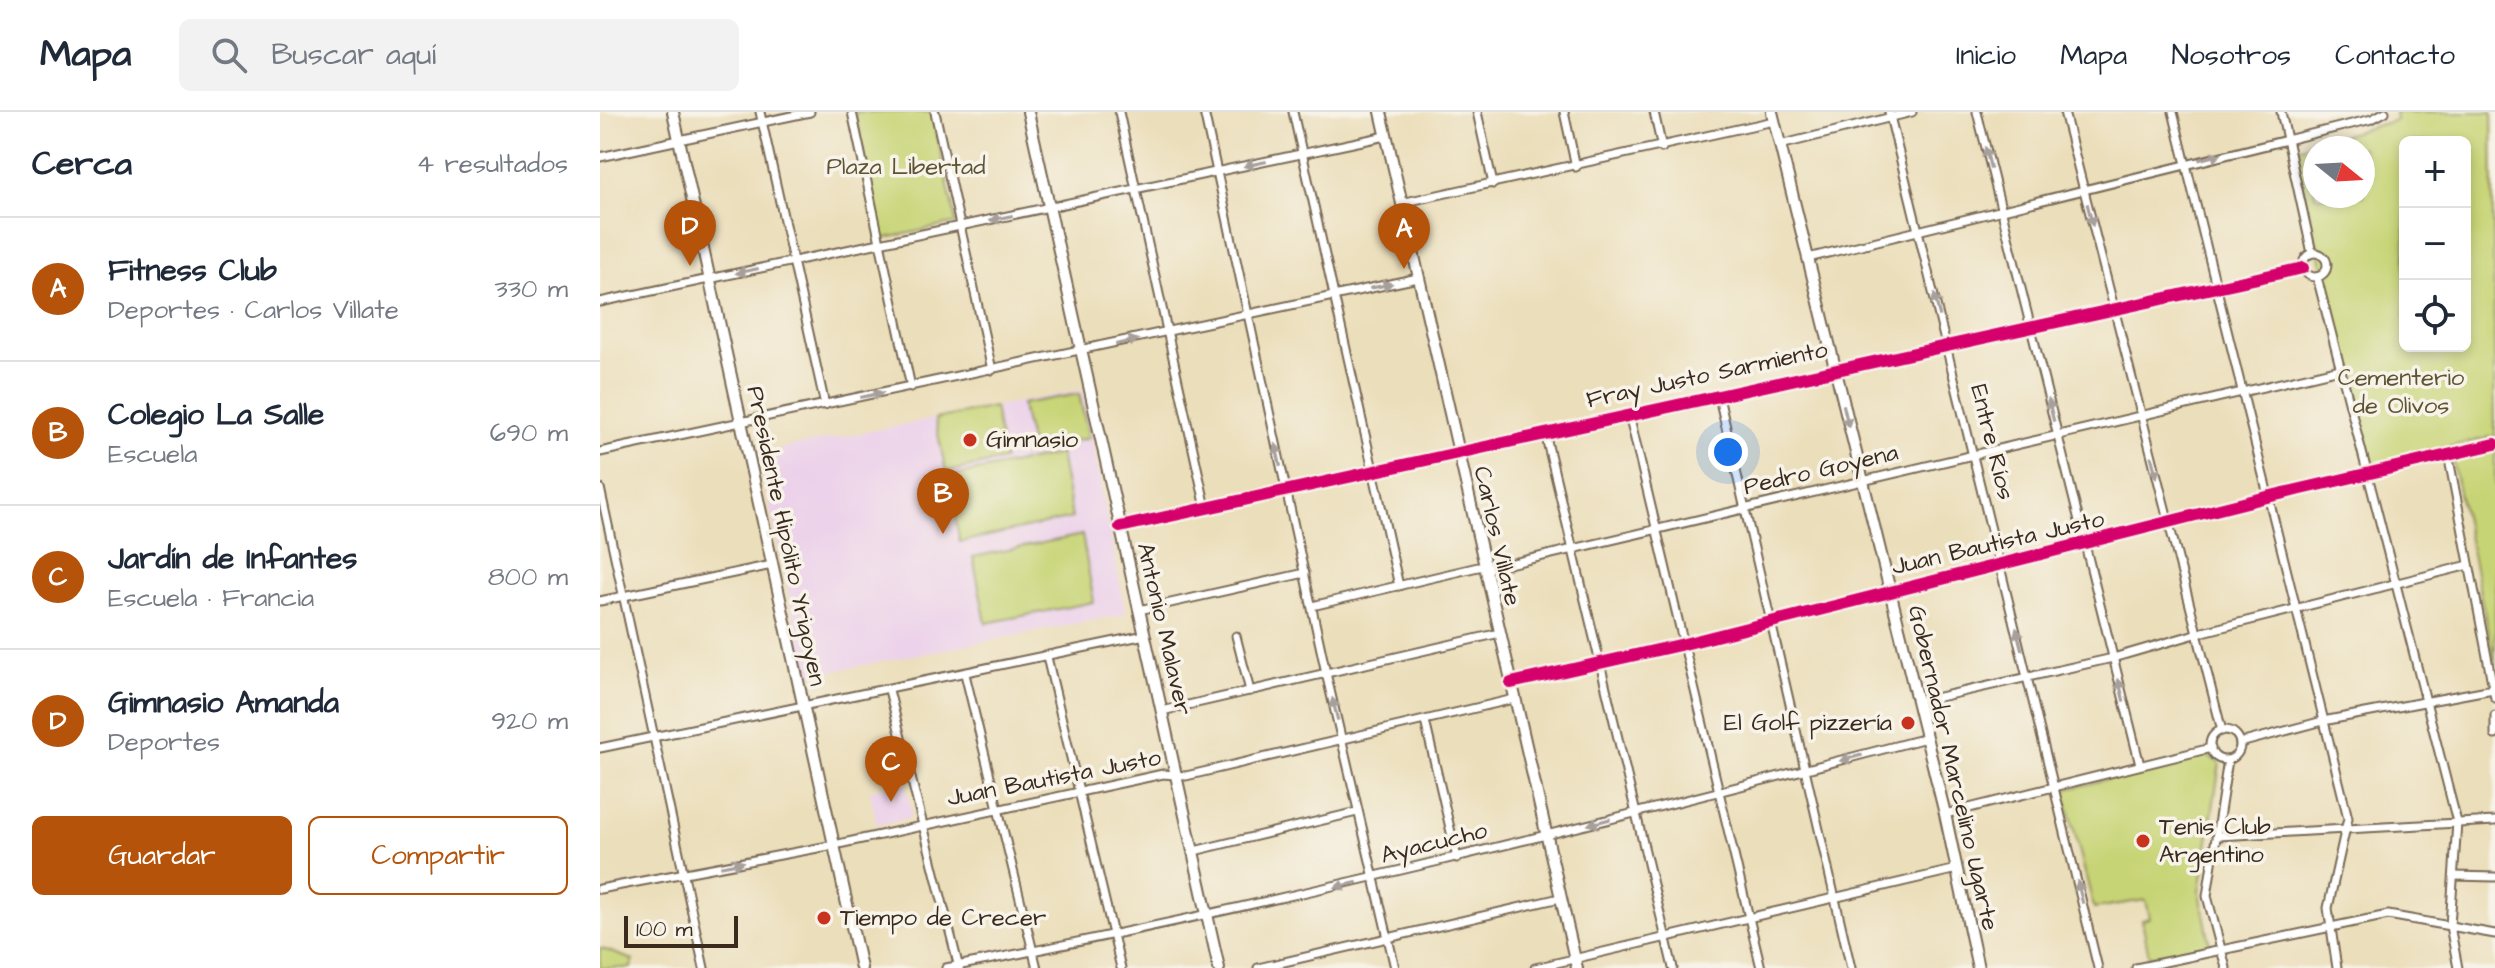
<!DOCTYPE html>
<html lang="es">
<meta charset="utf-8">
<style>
:root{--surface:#fff;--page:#f2f2f3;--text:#1f2937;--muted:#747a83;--line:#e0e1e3;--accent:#b45309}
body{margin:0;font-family:"Architects Daughter",sans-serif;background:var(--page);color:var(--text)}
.controls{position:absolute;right:24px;top:24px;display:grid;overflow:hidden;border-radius:12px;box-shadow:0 4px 12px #0003}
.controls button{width:72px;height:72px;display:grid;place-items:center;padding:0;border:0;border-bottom:2px solid var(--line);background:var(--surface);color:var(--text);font:40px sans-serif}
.compass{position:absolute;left:1703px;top:24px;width:72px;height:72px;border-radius:50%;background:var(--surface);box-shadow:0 4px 12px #0003;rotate:108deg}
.scale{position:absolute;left:24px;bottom:20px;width:114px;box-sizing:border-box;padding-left:8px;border:4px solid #3b2a1e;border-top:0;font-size:22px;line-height:28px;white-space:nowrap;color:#3b2a1e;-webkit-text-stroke:6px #f7f3e8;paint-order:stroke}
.you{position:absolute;left:1128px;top:340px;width:28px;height:28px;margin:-20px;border:6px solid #fff;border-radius:50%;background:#1a73e8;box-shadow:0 0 0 12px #1a73e833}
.badge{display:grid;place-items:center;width:52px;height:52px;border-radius:50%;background:var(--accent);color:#fff;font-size:26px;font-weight:700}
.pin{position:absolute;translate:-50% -66px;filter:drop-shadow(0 2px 4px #0008)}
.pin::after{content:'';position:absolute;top:42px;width:28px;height:24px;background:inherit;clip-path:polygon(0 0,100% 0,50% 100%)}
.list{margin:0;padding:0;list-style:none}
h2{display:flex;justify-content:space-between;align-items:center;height:104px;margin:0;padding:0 32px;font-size:34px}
h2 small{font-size:26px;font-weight:400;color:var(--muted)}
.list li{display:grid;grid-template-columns:52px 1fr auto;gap:24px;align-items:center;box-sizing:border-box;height:144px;padding:0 32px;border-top:2px solid var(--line)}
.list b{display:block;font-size:30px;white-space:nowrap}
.list p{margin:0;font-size:26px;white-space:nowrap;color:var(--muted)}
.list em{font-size:26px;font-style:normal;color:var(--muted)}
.actions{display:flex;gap:16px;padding:24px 32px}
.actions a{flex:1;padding:18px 0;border:2px solid var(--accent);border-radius:12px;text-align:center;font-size:28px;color:var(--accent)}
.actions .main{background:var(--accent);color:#fff}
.icon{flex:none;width:44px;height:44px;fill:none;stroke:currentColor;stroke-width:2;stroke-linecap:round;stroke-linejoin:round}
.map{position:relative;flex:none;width:1895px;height:856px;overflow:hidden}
header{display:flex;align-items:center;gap:48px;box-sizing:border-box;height:112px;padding:0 40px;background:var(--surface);border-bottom:2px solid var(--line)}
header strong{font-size:38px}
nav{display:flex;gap:44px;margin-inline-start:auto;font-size:28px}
.search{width:560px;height:72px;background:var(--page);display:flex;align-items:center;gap:20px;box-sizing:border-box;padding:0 28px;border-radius:12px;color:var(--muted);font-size:30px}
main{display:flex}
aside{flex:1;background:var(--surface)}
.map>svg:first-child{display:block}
.built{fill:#ecd1ea}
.green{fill:#c7d475;stroke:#817f4a;stroke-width:2;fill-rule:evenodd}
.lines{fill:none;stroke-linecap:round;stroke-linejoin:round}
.street-casing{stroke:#796955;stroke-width:11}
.secondary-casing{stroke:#796955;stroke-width:14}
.street{stroke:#fff;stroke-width:7}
.secondary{stroke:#fff;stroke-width:10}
.cycleway-casing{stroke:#f7f3e8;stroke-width:17}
.cycleway{stroke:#d6006c;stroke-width:12}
.oneway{fill:#a79f9a}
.poi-dot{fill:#c8321e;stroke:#f7f3e8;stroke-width:3}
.labels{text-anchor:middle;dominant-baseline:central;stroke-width:7;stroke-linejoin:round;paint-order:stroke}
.park-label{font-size:24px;fill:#5e5434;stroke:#f7f3e8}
.street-label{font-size:24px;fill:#3b2a1e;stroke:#f7f3e8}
.poi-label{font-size:24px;fill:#3b2a1e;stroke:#f7f3e8;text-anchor:start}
</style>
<header>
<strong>Mapa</strong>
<div class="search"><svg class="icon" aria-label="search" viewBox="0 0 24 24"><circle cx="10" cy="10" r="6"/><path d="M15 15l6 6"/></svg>Buscar aquí</div>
<nav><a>Inicio</a><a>Mapa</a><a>Nosotros</a><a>Contacto</a></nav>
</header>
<main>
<aside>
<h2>Cerca<small>4 resultados</small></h2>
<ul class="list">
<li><span class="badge">A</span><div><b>Fitness Club</b><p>Deportes · Carlos Villate</p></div><em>330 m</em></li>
<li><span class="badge">B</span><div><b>Colegio La Salle</b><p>Escuela</p></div><em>690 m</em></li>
<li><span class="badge">C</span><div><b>Jardín de Infantes</b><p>Escuela · Francia</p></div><em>800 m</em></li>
<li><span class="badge">D</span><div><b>Gimnasio Amanda</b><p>Deportes</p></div><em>920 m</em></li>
</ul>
<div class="actions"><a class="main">Guardar</a><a>Compartir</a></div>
</aside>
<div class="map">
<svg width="1895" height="856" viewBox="0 0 1895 856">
<rect width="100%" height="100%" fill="#f7f3e8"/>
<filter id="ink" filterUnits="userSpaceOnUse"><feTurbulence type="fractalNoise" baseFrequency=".0125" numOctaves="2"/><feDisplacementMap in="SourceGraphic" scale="16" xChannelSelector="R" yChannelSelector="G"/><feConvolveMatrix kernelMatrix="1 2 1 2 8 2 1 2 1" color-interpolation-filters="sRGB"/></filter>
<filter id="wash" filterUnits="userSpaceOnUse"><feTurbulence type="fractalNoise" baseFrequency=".006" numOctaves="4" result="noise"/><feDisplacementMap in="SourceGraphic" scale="32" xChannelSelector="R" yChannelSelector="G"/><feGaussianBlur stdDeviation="1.8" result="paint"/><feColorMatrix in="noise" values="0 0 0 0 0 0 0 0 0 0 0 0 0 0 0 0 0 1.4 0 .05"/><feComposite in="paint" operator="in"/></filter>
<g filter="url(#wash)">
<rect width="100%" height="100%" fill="#ebdeba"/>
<g class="built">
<path d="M482 278 526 502 207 564 158 341Z"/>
<path d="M305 670 312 702 309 706 277 713 270 678Z"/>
</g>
<g class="green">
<path d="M255 0H332L356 111 282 127Z"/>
<path d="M1795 0H1892L1895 324 1773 353 1693 37 1796 8ZM1805 30H1865V234H1805ZM1715 36H1763V84H1715Z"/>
<path d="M479 282 489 326 432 338 421 292Z"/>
<path d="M394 295 404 348 346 360 335 307Z"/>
<path d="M1895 337V552L1852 347Z"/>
<path d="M460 342 472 406 360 430 347 365Z"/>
<path d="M482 423 494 490 386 511 373 445Z"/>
<path d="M1605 643 1620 651 1600 780 1610 833 1549 844 1542 808 1550 806 1546 788 1494 796 1464 678Z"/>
<path d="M0 836 33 848 31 856H0Z"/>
</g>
</g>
<g filter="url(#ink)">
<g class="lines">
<g class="street-casing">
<g id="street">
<path d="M160 0 225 293"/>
<path d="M252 0 311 275"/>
<path d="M335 0 392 258"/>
<path d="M519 0 606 396"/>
<path d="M604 0 726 561 795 856"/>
<path d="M693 0 799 474"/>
<path d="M877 0 893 72"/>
<path d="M964 0 976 55"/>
<path d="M1054 0 1062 36"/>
<path d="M1289 0 1498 856"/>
<path d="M1377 0 1540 653"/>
<path d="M1464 0 1622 619"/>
<path d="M1573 0 1748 706 1728 796 1737 856"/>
<path d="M1681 0 1712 141"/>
<path d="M1180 33 1312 0"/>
<path d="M0 45 210 0"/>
<path d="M801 91 1174 9"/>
<circle cx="1715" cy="153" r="12"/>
<path d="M1208 146 1772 7 1785 0"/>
<path d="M1717 165 1857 710 1850 814 1858 856"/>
<path d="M0 190 786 24"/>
<path d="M1119 285 1251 856"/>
<path d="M1029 302 1161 856"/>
<path d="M945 321 1073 856"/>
<path d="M0 340 818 166"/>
<path d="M1848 342 1895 586"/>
<path d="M0 376 104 856"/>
<path d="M520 415 1703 156"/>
<path d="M0 489 172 453"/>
<path d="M712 494 878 455H896L1740 257"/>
<path d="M539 498 705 461"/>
<path d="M636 524 650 579"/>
<path d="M447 545 521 856"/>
<path d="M365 562 437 856"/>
<path d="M911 571 1084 532 1667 385 1895 332"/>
<path d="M289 578 359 856"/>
<path d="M1317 590 1513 546 1599 521 1869 453"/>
<path d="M562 599 900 521"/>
<path d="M1895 604V623"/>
<path d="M825 609 857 746"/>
<circle cx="1625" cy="633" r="15"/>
<path d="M1640 631 1723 609 1893 577"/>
<path d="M0 636 545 523"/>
<path d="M1345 702 1611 636"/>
<path d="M1618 724 1895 709"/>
<path d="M594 739 757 700"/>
<path d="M1854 764 1895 765"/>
<path d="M0 777 234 733 563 662 586 664 914 587"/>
<path d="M346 856C676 793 1001 711 1326 626"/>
<path d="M658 856 960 786"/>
<path d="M935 856 1357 757"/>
<path d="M1536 856 1788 803 1895 822"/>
<path d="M1626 856 1607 784 1628 648"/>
</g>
</g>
<g class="secondary-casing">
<g id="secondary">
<path d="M73 0 261 856"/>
<path d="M428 0 619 856"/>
<path d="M781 0 977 856"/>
<path d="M1172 0 1345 702 1378 856"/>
</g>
</g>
<use href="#street" class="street"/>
<use href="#secondary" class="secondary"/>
<g class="cycleway-casing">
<g id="cycleway">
<path d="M520 415 1703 156"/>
<path d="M911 571 1084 532 1667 385 1895 332"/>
</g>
</g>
<use href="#cycleway" class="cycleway"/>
</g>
<defs><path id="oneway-solid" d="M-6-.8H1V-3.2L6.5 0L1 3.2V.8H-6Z" transform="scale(2)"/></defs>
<g class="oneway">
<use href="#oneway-solid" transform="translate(1610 45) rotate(-14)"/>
<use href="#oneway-solid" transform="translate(1388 46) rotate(-104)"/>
<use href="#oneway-solid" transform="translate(655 52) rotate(168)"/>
<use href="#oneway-solid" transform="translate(1490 103) rotate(76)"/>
<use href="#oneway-solid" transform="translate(401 106) rotate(168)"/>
<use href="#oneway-solid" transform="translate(147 159) rotate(168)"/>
<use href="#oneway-solid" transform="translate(781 174) rotate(-12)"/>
<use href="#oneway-solid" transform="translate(1337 193) rotate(-104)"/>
<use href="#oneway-solid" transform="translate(527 230) rotate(-12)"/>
<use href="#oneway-solid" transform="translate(272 283) rotate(-12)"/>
<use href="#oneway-solid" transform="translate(1451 298) rotate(-104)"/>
<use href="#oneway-solid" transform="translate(1246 304) rotate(77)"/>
<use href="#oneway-solid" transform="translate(678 343) rotate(-102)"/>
<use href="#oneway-solid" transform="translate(1554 355) rotate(75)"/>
<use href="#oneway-solid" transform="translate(1419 527) rotate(-104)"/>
<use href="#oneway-solid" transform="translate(1521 578) rotate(-104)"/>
<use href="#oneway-solid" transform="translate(735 597) rotate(-104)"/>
<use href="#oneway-solid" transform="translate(1251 646) rotate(165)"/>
<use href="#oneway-solid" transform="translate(999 710) rotate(165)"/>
<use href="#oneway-solid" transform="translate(132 752) rotate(-11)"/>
<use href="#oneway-solid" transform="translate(746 773) rotate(167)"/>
<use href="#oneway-solid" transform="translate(1480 780) rotate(-104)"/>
</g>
</g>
<g class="poi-dot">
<circle cx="370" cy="328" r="8"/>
<circle cx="1308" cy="611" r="8"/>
<circle cx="1543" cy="729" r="8"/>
<circle cx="224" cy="806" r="8"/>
</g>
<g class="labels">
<g class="park-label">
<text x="306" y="55">Plaza Libertad</text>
<text x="1801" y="266">Cementerio<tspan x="1801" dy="28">de Olivos</tspan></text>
</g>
<g class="street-label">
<text transform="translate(1107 263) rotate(-12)">Fray Justo Sarmiento</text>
<text transform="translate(1392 330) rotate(76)">Entre Ríos</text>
<text transform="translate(1221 358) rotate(-13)">Pedro Goyena</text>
<text transform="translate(186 424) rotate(78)">Presidente Hipólito Yrigoyen</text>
<text transform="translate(897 424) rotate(77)">Carlos Villate</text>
<text transform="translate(1398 431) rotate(-13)">Juan Bautista Justo</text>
<text transform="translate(564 517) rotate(77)">Antonio Malaver</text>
<text transform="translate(1353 656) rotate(77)">Gobernador Marcelino Ugarte</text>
<text transform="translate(454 666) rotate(-11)">Juan Bautista Justo</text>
<text transform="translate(834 731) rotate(-14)">Ayacucho</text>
</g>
<g class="poi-label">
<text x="386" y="328">Gimnasio</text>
<text x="1292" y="611" text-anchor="end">El Golf pizzería</text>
<text x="1559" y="715">Tenis Club<tspan x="1559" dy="28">Argentino</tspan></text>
<text x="240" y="806">Tiempo de Crecer</text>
</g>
</g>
</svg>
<div class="controls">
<button>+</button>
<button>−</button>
<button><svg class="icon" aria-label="locate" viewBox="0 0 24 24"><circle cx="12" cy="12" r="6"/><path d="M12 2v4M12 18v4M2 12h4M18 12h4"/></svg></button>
</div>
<svg class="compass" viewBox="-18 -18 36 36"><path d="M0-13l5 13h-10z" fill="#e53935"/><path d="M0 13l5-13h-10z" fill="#747a83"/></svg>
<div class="scale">100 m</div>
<div class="you"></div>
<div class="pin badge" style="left:804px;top:157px">A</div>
<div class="pin badge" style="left:343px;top:422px">B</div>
<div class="pin badge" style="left:291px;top:690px">C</div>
<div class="pin badge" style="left:90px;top:154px">D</div>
</div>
</main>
